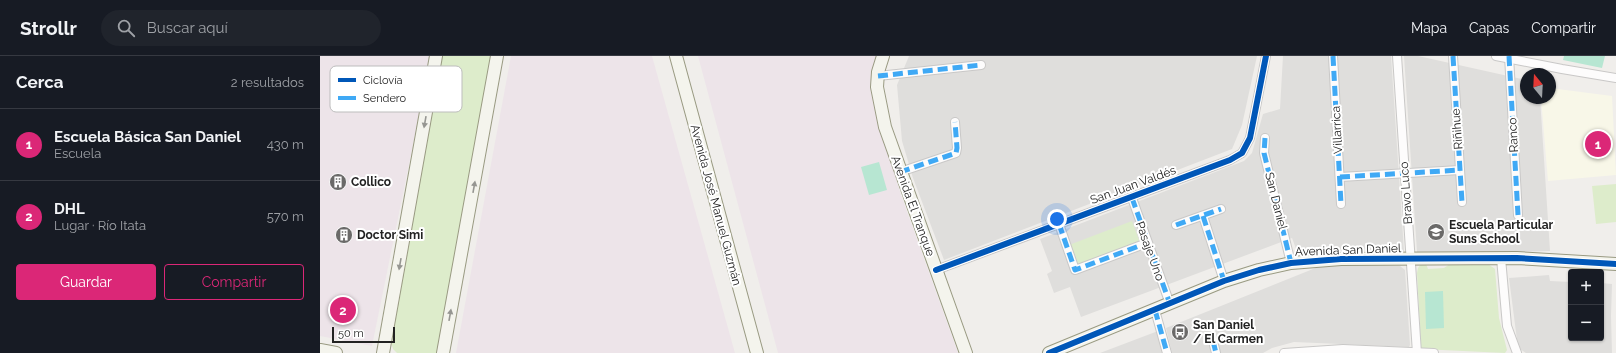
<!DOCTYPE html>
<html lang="es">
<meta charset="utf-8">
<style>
:root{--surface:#171b24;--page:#20242c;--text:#f1f3f6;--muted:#9ea1a6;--line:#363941;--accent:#db2777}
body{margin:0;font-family:Raleway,sans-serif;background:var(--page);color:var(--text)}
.controls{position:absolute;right:12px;bottom:12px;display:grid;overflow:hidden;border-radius:4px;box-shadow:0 1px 3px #0004}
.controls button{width:36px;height:36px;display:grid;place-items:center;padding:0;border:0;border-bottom:1px solid var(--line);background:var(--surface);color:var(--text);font:20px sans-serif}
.compass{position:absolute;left:1200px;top:12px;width:36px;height:36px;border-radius:50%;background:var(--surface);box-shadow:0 1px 3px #0004;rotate:342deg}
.scale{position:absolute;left:12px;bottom:10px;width:63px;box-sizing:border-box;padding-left:4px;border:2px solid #222;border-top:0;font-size:11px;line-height:14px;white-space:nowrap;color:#222;-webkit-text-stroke:3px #fff;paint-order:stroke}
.you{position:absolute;left:737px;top:163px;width:14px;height:14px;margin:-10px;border:3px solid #fff;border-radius:50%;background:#1a73e8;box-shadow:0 0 0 6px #1a73e833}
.badge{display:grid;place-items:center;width:26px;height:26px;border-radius:50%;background:var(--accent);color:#fff;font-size:13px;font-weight:700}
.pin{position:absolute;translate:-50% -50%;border:2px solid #fff;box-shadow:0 1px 4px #0006}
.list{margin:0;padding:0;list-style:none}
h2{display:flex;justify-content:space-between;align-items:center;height:52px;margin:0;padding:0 16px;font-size:17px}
h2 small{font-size:13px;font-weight:400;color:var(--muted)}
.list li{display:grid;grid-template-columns:26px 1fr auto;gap:12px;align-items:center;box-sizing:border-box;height:72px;padding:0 16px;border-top:1px solid var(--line)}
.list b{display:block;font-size:15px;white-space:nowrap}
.list p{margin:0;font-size:13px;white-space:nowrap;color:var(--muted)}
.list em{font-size:13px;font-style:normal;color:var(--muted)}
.actions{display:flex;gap:8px;padding:12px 16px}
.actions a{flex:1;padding:9px 0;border:1px solid var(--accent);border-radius:4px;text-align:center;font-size:14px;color:var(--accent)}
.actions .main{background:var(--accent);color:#fff}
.icon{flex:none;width:22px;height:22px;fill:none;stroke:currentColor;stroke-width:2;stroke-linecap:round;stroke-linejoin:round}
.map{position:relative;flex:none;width:1296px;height:297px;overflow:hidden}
header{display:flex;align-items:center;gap:24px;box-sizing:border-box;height:56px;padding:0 20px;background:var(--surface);border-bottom:1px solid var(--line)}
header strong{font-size:19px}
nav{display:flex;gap:22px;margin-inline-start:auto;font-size:14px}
.search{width:280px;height:36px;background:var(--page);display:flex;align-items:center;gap:10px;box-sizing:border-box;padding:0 14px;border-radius:22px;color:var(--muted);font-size:15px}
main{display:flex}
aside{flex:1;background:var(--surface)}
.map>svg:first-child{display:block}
.residential{fill:#dfdedc}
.industrial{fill:#ede4e9}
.education{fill:#f8f7e8}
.grass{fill:#ddeccb}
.pitch{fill:#b7e6d2}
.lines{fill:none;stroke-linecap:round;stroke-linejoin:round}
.street-casing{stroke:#c9c8c7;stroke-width:10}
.secondary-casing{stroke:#999a82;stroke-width:14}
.street{stroke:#fdfcfc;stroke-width:8}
.secondary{stroke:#f4f4ed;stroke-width:12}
.quiet{stroke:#3fa9f5;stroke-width:5;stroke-dasharray:10 5;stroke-linecap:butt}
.cycleway-casing{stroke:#fff;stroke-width:8}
.cycleway{stroke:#0057b8;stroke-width:6}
.oneway{fill:#969692}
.labels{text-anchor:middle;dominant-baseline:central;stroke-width:4;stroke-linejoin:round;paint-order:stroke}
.street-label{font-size:12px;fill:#222;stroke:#fff}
.poi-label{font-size:12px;font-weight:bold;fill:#222;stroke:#fff;text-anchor:start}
.key{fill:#fff;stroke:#bdbdbd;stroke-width:1}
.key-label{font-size:11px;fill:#222}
</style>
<header>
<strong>Strollr</strong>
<div class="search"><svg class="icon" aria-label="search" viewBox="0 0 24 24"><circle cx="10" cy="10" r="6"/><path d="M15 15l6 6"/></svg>Buscar aquí</div>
<nav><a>Mapa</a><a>Capas</a><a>Compartir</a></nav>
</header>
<main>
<aside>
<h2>Cerca<small>2 resultados</small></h2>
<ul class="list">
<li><span class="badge">1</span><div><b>Escuela Básica San Daniel</b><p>Escuela</p></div><em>430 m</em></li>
<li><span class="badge">2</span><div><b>DHL</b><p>Lugar · Río Itata</p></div><em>570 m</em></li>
</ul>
<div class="actions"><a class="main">Guardar</a><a>Compartir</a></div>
</aside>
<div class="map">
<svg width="1296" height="297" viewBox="0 0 1296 297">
<rect width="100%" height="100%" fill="#f0eeeb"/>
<g class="residential">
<path d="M589 0H937L922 69 912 93 624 204 593 122 582 85 577 29Z"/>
<path d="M963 0H1071L1084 195 1082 198H978L972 182 761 261 750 231 734 237 727 218 732 215 720 183 924 105 932 97 943 58 960 53Z"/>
<path d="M1084 0H1098L1206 24V42H1220L1230 195 1099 198 1097 196Z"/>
<path d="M1003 209 1080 210 1085 214 1090 289 1089 291 974 286 952 292 943 297H852L846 272Z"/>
<path d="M1229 219 1230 225 1251 226V282H1281V227L1292 228 1291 260 1292 297H1206L1200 293 1197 284 1189 222Z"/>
<path d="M838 275 843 297H780Z"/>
</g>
<g class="industrial">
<path d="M0 0H111L52 290 0 280Z"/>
<path d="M191 0H332L415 297H136Z"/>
<path d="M378 0H557L551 27 558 65 581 139 638 297H458Z"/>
</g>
<path class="education" d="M1230 32 1292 40 1296 119 1228 125 1221 42H1230Z"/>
<g class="grass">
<path d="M122 0H172L118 297H77L73 293 71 286Z"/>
<path d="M1296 128V166L1276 168 1272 130Z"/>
<path d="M812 165 820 187 757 211 749 189Z"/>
<path d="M1101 208H1106L1108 213 1124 212 1130 208H1168L1175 213 1179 262 1187 294 1185 297 1101 293 1097 217 1098 212Z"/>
</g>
<g class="pitch">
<path d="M1244 0H1285L1282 12 1243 4Z"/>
<path d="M559 106 567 134 549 139 541 111Z"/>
<path d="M1123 235 1124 272 1106 273 1105 236Z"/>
</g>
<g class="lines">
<g class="street-casing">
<g id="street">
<path d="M1013 0 1021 148"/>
<path d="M1077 0 1097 297"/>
<path d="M1133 0 1142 146"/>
<path d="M1176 0 1242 13 1296 22"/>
<path d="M1189 0 1198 159"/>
<path d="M558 20 661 9"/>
<path d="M945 82 944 97 971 207"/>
<path d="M580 116 636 97 637 92 635 66"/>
<path d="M1020 121 1140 114"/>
<path d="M812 142 850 248"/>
<path d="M883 160 904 225"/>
<path d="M739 168 755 214 827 187"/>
<path d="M856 169 901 153"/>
<path d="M1181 202 1187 270 1197 297"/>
<path d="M616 214 910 104 922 97 930 82 946 0"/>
<path d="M835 254 847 297"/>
<path d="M893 285 896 297"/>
<path d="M964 297 1023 293 1114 297"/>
</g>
</g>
<g class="secondary-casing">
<g id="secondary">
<path d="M356 0 437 297"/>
<path d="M563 0 558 16 557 31 565 71 646 297"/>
<path d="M0 294 16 297"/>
<path d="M63 297 116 0"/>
<path d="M123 297 177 0"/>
<path d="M729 297 904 225 939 214 971 207 1021 203 1197 202 1296 208"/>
</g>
</g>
<use href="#street" class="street"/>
<use href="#secondary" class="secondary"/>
<g class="quiet">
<path d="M1013 0 1021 148"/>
<path d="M1133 0 1142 146"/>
<path d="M1189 0 1198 159"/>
<path d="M558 20 661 9"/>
<path d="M945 82 944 97 971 207"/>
<path d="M580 116 636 97 637 92 635 66"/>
<path d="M1020 121 1140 114"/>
<path d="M812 142 850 248"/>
<path d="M883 160 904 225"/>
<path d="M739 168 755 214 827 187"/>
<path d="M856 169 901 153"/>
<path d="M835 254 847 297"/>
<path d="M893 285 896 297"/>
</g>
<g class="cycleway-casing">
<g id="cycleway">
<path d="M616 214 910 104 922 97 930 82 946 0"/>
<path d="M729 297 904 225 939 214 971 207 1021 203 1197 202 1296 208"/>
</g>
</g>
<use href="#cycleway" class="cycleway"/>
</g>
<defs><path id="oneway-solid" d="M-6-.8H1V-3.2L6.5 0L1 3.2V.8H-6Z"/></defs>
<g class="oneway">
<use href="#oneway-solid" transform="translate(105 66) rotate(100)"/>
<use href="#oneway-solid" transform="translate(154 131) rotate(-80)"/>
<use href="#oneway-solid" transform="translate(80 208) rotate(100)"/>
<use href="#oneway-solid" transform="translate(130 259) rotate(-80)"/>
</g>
<defs>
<g id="building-disc" transform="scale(0.9)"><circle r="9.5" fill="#6a6968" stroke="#fff"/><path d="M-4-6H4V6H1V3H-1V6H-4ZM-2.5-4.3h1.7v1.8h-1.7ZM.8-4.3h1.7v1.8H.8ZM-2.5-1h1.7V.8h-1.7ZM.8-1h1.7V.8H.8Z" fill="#fff"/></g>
<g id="school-disc" transform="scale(0.9)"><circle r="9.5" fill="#6a6968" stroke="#fff"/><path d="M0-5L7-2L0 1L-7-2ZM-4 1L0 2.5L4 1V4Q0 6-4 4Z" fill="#fff"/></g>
<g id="bus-disc" transform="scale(0.9)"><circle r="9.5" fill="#6a6968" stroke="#fff"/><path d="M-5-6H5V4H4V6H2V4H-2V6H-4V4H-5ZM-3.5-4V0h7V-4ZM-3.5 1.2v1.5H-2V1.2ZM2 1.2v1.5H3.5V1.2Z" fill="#fff"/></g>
</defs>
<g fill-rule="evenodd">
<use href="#building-disc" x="18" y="126"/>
<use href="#school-disc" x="1116" y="176"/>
<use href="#building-disc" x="24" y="179"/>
<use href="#bus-disc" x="860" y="276"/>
</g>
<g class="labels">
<g class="street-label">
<text transform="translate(1137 73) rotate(-94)">Riñihue</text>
<text transform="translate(1017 74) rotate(-93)">Villarrica</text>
<text transform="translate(1193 79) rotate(-93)">Ranco</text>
<text transform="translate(813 129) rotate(-20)">San Juan Valdés</text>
<text transform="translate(1086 137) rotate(-94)">Bravo Luco</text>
<text transform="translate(956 145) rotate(76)">San Daniel</text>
<text transform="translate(396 149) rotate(75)">Avenida José Manuel Guzmán</text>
<text transform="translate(593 150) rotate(70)">Avenida El Tranque</text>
<text transform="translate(1028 194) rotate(-2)">Avenida San Daniel</text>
<text transform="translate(830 195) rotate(70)">Pasaje Uno</text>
</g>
<g class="poi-label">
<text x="31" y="126">Collico</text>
<text x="1129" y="169">Escuela Particular<tspan x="1129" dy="14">Suns School</tspan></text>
<text x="37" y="179">Doctor Simi</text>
<text x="873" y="269">San Daniel<tspan x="873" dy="14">/ El Carmen</tspan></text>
</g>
</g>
<rect x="10" y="10" width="132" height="46" rx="6" class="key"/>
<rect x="18" y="22" width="18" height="4" fill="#0057b8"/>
<rect x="18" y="40" width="18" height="4" fill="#3fa9f5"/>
<g class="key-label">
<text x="43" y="28">Ciclovía</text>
<text x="43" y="46">Sendero</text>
</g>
</svg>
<div class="controls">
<button>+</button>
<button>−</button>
</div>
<svg class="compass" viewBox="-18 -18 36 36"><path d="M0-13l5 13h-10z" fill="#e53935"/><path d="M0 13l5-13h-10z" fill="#9ea1a6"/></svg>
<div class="scale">50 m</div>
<div class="you"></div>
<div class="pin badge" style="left:1278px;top:88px">1</div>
<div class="pin badge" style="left:23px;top:254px">2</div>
</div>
</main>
